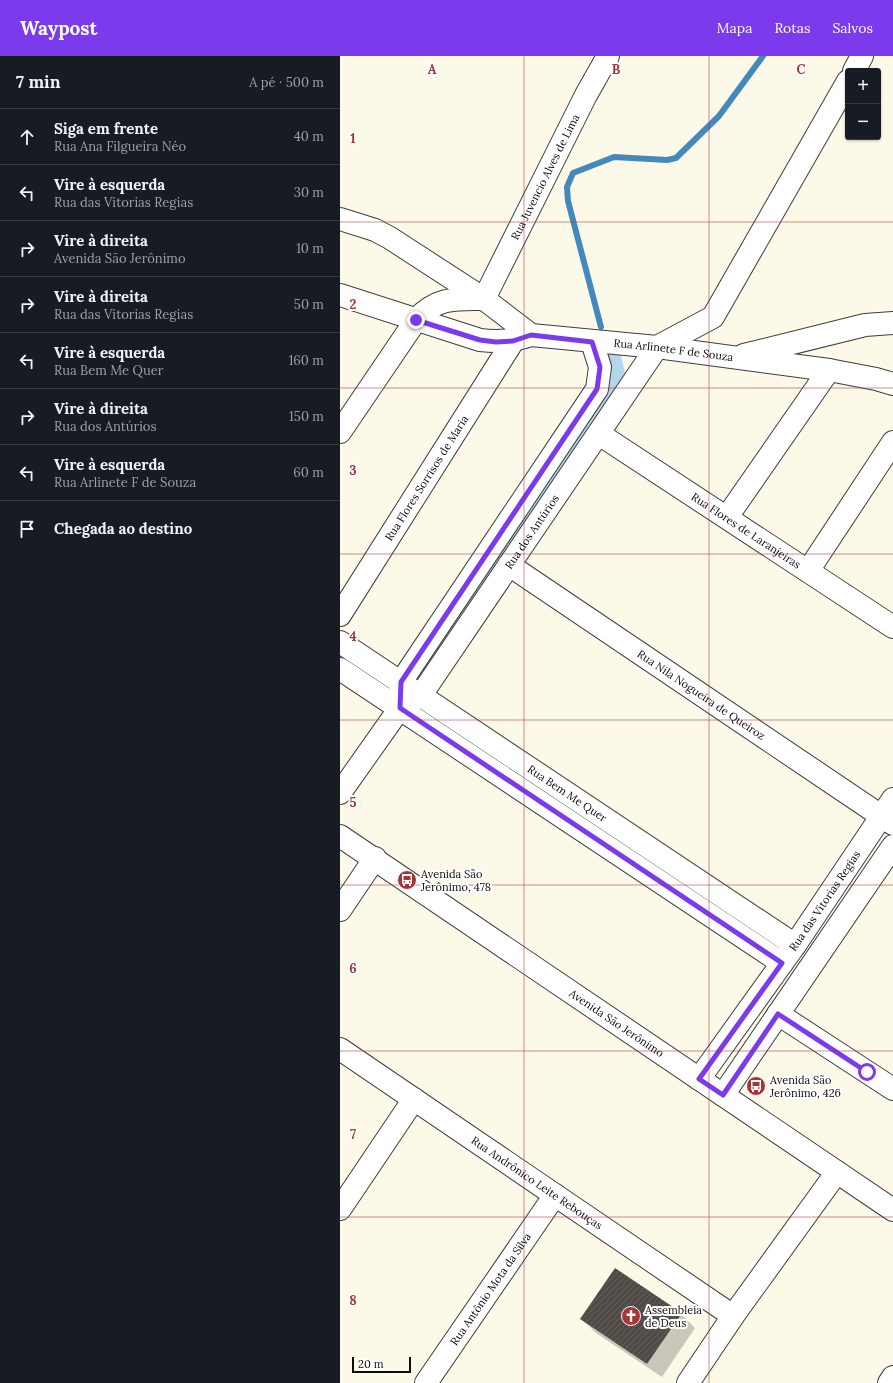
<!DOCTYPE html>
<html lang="pt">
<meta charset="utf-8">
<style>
:root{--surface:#171b24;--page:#20242c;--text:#f1f3f6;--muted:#9ea1a6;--line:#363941;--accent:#7c3aed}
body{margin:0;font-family:Lora,serif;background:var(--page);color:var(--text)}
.controls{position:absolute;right:12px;top:12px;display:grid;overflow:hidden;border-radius:4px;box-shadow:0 1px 3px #0004}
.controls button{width:36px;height:36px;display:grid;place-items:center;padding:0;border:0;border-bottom:1px solid var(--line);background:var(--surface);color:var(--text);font:20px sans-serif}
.scale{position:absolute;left:12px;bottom:10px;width:59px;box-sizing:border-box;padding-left:4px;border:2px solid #0a0a0a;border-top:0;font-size:11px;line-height:14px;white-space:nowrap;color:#0a0a0a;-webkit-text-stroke:3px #fff;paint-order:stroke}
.stop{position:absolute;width:12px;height:12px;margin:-9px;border:3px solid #7c3aed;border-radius:50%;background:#fff}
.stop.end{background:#7c3aed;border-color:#fff;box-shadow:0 1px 4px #0008}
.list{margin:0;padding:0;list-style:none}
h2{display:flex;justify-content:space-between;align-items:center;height:52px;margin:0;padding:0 16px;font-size:17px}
h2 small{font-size:13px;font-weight:400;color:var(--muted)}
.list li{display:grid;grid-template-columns:26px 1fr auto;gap:12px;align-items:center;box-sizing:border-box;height:56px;padding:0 16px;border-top:1px solid var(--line)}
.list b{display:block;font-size:15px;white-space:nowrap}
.list p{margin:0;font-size:13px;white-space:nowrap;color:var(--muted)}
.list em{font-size:13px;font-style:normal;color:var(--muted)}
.icon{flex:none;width:22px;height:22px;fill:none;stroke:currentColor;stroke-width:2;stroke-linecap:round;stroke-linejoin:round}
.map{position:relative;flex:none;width:553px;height:1327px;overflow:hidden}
header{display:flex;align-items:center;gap:24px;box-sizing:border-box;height:56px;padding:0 20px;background:var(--accent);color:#fff}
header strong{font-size:19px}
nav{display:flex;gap:22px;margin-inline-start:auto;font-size:14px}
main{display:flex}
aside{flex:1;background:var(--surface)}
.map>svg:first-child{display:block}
.shadow{fill:#0003}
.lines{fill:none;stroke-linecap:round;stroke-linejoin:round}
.stream{stroke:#4588bb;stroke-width:6}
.canal{stroke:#b4d6ed;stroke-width:21}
.building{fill:url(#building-hatch)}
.minor-casing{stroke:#3d3d3d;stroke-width:24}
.minor{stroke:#fff;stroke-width:22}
.route{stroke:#7c3aed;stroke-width:5}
.grid{fill:none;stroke:#a73437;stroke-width:1;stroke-opacity:0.55}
.labels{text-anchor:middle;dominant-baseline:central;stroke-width:4;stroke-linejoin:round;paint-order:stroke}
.street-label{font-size:11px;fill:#0a0a0a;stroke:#fff}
.poi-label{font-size:11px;fill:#0a0a0a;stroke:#fff;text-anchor:start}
.grid-label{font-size:13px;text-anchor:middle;font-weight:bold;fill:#a73437;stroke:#fff;stroke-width:4;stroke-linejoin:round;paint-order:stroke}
</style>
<header>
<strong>Waypost</strong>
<nav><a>Mapa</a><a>Rotas</a><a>Salvos</a></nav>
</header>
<main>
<aside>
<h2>7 min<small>A pé · 500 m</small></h2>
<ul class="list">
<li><svg class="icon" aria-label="ahead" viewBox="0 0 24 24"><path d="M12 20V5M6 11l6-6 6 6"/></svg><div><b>Siga em frente</b><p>Rua Ana Filgueira Néo</p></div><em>40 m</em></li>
<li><svg class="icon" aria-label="left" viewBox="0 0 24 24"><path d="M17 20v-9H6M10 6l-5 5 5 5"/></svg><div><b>Vire à esquerda</b><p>Rua das Vitorias Regias</p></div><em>30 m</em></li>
<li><svg class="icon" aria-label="right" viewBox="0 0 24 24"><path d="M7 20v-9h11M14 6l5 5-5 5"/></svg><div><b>Vire à direita</b><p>Avenida São Jerônimo</p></div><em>10 m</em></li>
<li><svg class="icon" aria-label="right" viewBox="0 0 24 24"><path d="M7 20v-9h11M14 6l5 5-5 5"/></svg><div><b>Vire à direita</b><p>Rua das Vitorias Regias</p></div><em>50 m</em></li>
<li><svg class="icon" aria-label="left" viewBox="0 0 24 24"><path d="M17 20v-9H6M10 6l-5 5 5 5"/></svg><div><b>Vire à esquerda</b><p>Rua Bem Me Quer</p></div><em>160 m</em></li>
<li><svg class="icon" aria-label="right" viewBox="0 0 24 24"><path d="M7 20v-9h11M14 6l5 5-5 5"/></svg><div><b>Vire à direita</b><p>Rua dos Antúrios</p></div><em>150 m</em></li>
<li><svg class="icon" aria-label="left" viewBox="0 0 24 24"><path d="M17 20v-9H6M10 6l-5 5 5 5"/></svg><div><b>Vire à esquerda</b><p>Rua Arlinete F de Souza</p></div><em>60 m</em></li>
<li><svg class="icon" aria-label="arrive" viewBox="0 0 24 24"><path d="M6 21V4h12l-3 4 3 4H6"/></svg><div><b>Chegada ao destino</b></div></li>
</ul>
</aside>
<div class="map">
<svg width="553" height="1327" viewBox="0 0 553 1327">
<defs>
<pattern id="building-hatch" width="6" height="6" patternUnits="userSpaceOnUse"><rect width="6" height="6" fill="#514b48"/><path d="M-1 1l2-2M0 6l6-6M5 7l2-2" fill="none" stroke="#65605e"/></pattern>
</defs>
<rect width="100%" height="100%" fill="#fcf9e9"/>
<path class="shadow" d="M341 1258 355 1272 322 1321 256 1277 242 1263Z"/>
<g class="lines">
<path class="stream" d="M261 271 228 145 227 131 233 117 274 101 327 104 336 102 379 60 423 0"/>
<path class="canal" d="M81 616 277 329 270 299"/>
</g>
<path class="building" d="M275 1212 342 1257 307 1308 240 1263Z"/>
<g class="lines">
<g class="minor-casing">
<g id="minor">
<path d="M514 15 522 0"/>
<path d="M0 163 35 174 50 182 144 243 191 279"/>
<path id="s1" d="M0 239 140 284C159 286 173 285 191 279L317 291 489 314 536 323 553 328"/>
<path d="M404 299 525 269 553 267"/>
<path id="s2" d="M0 376 76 264C97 241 115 243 144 243L246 39 268 0"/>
<path id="s3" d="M259 378 553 571"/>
<path d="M387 461 489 314"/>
<path id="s4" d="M169 509 553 768"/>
<path d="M468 515 553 386"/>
<path id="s5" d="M0 559 173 285"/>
<path id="s6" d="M0 586 455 889"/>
<path d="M0 613 442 907"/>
<path d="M60 640 61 626 257 333 260 311 252 286"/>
<path id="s7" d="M0 737 60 652 81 639 317 291 373 261 508 25"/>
<path id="s8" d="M0 780 553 1154"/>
<path d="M0 854 35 802"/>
<path d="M438 958 553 1033"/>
<path id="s9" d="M0 993 393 1260"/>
<path id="s10" d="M359 1023 455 889 553 743"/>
<path d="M383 1039 553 790"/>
<path d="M0 1153 74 1043"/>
<path id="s11" d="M86 1327 215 1139"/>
<path d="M348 1327 393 1260 497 1116"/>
<path d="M549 1327 553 1321"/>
</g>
</g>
<use href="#minor" class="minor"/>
</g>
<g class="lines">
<path class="route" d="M76 264 140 284 156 286 173 285 191 279 252 286 260 311 257 333 61 626 60 652 442 907 359 1023 383 1039 438 958 527 1016"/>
</g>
<path class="grid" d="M184 0V1327M369 0V1327M0 166H553M0 332H553M0 498H553M0 664H553M0 829H553M0 995H553M0 1161H553"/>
<defs>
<g id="bus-disc" transform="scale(1)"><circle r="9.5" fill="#a73437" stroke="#fff"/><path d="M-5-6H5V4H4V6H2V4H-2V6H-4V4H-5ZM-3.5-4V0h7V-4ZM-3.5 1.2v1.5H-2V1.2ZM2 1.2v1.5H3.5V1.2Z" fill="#fff"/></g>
<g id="church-disc" transform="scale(1)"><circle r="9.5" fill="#a73437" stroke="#fff"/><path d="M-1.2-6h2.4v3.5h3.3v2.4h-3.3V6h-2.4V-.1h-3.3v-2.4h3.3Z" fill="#fff"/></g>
</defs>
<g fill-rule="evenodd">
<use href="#bus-disc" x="67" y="824"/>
<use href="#bus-disc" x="416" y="1030"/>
<use href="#church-disc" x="291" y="1260"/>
</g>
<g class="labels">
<g class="street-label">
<text stroke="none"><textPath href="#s2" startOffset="346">Rua Juvencio Alves de Lima</textPath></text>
<text stroke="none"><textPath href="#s1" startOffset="342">Rua Arlinete F de Souza</textPath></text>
<text stroke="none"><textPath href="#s5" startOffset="162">Rua Flores Sorrisos de Maria</textPath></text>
<text stroke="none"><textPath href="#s3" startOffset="176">Rua Flores de Laranjeiras</textPath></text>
<text stroke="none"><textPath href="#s7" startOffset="326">Rua dos Antúrios</textPath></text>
<text stroke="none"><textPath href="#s4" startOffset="232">Rua Nila Nogueira de Queiroz</textPath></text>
<text stroke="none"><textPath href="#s6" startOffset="273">Rua Bem Me Quer</textPath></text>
<text stroke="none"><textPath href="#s10" startOffset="218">Rua das Vitorias Regias</textPath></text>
<text stroke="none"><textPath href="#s8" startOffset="334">Avenida São Jerônimo</textPath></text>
<text stroke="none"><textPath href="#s9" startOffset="238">Rua Andrônico Leite Rebouças</textPath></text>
<text stroke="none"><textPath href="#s11" startOffset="114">Rua Antônio Mota da Silva</textPath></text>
</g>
<g class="poi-label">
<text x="81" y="818">Avenida São<tspan x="81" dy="13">Jerônimo, 478</tspan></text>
<text x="430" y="1024">Avenida São<tspan x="430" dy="13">Jerônimo, 426</tspan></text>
<text x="305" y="1254">Assembleia<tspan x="305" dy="13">de Deus</tspan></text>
</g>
</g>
<g class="grid-label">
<text x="92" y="18">A</text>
<text x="276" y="18">B</text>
<text x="461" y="18">C</text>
<text x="13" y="87">1</text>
<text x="13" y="253">2</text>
<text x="13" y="419">3</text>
<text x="13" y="585">4</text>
<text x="13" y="751">5</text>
<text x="13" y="917">6</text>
<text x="13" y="1083">7</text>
<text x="13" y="1249">8</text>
</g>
</svg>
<div class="controls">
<button>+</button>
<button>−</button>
</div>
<div class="scale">20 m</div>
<div class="stop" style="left:527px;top:1016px"></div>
<div class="stop end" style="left:76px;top:264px"></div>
</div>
</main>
